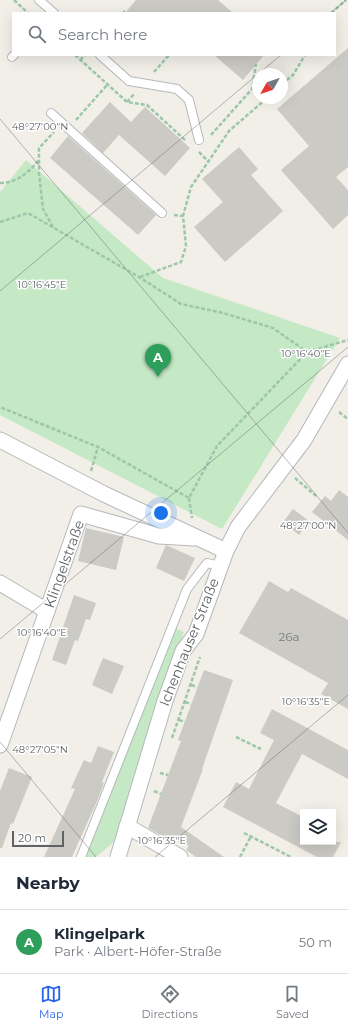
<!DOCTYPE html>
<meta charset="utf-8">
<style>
:root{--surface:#fff;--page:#f2f2f3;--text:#1f2937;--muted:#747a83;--line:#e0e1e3;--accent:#2563eb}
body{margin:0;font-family:Montserrat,sans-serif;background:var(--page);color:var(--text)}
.controls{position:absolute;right:12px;bottom:12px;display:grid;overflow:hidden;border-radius:0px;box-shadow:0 4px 16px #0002}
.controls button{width:36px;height:36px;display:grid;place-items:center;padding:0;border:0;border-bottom:1px solid var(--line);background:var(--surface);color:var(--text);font:20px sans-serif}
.compass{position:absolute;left:252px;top:68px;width:36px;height:36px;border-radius:50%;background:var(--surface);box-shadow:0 4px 16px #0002;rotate:230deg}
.scale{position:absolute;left:12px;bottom:10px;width:52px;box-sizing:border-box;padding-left:4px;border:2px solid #5f6368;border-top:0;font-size:11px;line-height:14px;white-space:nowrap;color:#5f6368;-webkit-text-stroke:3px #fff;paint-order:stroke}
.you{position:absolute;left:161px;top:513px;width:14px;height:14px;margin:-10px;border:3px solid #fff;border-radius:50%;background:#1a73e8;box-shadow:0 0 0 6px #1a73e833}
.badge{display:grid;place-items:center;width:26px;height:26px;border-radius:50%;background:var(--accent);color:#fff;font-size:13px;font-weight:700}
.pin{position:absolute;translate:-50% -33px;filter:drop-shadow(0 1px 2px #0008)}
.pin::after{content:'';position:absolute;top:21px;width:14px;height:12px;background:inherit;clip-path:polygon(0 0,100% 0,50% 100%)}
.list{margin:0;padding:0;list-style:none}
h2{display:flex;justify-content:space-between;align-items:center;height:52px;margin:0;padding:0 16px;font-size:17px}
h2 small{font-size:13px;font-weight:400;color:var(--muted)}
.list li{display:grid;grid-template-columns:26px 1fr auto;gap:12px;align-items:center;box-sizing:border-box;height:64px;padding:0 16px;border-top:1px solid var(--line)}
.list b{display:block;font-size:15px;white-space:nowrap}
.list p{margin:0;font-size:13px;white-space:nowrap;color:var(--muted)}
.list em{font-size:13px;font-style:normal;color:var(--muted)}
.icon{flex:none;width:22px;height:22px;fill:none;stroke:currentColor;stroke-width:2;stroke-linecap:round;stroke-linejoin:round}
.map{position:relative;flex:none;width:348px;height:857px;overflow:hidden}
.search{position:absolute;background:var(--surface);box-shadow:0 4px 16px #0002;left:12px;right:12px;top:12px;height:44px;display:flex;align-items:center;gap:10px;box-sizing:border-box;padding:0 14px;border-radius:0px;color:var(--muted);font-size:15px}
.sheet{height:116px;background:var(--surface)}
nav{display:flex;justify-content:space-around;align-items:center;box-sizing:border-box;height:56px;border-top:1px solid var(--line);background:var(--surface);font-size:11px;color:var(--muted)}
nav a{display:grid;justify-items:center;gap:2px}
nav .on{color:var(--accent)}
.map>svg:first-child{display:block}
.green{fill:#c5e8c5}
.building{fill:#cccac5}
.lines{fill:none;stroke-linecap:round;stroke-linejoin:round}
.lane-casing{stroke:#b5b8bc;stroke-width:10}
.street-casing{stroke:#b5b8bc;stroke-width:17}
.path{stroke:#9cc7a9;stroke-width:2.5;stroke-dasharray:4 2;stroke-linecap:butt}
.lane{stroke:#fff;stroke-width:8}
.street{stroke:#fff;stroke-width:15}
.ticks{fill:none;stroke:#5f6368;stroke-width:1;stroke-opacity:0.45}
.labels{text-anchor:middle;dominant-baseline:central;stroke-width:3;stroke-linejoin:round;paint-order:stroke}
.number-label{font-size:12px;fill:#7a7d7f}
.street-label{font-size:14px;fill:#5f6368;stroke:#fff}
.ticks-label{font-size:10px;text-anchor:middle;fill:#5f6368;stroke:#fff;stroke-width:3;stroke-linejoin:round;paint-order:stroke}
</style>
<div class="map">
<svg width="348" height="857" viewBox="0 0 348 857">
<rect width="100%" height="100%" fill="#f1efe8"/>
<g class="green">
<path d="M26 160 163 278 340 338 222 529 0 415V192Z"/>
<path d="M175 628 184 632 168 670 115 841 96 857H85Z"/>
</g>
<g class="building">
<path d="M136 0H218L233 13H125Z"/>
<path d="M348 48V167L336 177 348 190V215L333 229 281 170 309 146 277 109Z"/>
<path d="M214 55H264L243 80Z"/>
<path d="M110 102 131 122 145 107 190 148 165 176 119 135 103 153 82 133Z"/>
<path d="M68 136 156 215 138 235 50 158Z"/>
<path d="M239 147 258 169 251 175 283 211 225 262 194 227 223 202 202 179Z"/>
<path d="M339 490 348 497V540L312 512 325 496 331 501Z"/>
<path d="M293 509 309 521 299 535 283 522Z"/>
<path d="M86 528 124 537 116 570 78 561Z"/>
<path d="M166 545 195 558 184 581 156 568Z"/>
<path d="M269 581 288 592 291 588 348 620V709L321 694 328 683 239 633Z"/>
<path d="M74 595 96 603 90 620 86 619 78 641 75 640 66 665 52 660Z"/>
<path d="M103 658 124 666 112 694 92 685Z"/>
<path d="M204 670 233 680 202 769H203L181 827 224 857H196L186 850 189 846 159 834 148 828 181 741 178 740Z"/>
<path d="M272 709 348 750V779L302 754 276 803 303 817V842H341L333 857H317L223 807 236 782 249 789 274 740 260 733Z"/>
<path d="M98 746 114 752 102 782 104 783 97 801 72 857H44L75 789 71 788 84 760 91 763Z"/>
<path d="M9 768 32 777 13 824 11 823 2 848H0V791Z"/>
</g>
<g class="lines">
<g class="lane-casing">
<g id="lane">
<path d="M39 0 54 13"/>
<path d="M100 55 129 81 177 89 189 100 199 140"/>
<path d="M12 57 14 55"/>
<path d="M51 113 162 213"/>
<path d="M81 857 187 589 207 563 220 566"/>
</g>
</g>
<g class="street-casing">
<g id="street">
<path d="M0 440 104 494 226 551"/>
<path d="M0 583 47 611"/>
<path d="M0 745 81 514 159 536 194 538"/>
<path d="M127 826 180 857"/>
<path d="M118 857 165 701 183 651 196 634 226 551 238 527 304 440 348 364"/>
</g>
</g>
<g class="path">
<path d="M14 0 28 13"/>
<path d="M123 13 125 11"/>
<path d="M331 13 346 0"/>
<path d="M75 55 127 102 147 105 186 141"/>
<path d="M80 60 85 55"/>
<path d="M154 72 169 55"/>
<path d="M282 84 293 75 305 55"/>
<path d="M127 102 134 94"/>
<path d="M76 120 107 85"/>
<path d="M211 135 252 89 256 64"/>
<path d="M199 152 208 161"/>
<path d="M0 183C17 183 29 172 39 160"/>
<path d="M174 215 183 216"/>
<path d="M0 222 28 213 139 277 181 304 223 313 273 328 307 352 217 446 189 498 98 447 0 407"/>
<path d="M53 227 43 209 39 173V148L54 132"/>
<path d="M140 277 181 262 186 246 183 216 191 187 229 131 267 98"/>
<path d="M307 352 348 340"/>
<path d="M339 412 348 419"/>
<path d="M91 471 98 447"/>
<path d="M295 478 316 496"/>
<path d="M189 498 192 518"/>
<path d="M191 685 197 687"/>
<path d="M185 702 191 704"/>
<path d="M179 720 185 722"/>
<path d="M236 737 261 749"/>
<path d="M172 738 200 657"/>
<path d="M160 773 168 775"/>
<path d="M154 791 161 794"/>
<path d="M244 833 291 857"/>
<path d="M240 857 251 836"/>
</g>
<use href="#lane" class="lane"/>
<use href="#street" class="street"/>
</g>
<path class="ticks" d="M331 13 346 0M258 74 281 55M0 119 348 533M0 291 258 74M0 639 348 347M0 742 96 857M155 857 348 695"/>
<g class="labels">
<g class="number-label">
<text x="289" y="636">26a</text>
</g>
<g class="street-label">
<text transform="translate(64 564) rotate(-70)">Klingelstraße</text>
<text transform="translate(189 642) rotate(-68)">Ichenhauser Straße</text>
</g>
</g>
<g class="ticks-label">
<text x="40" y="130">48°27'00"N</text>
<text x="42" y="288">10°16'45"E</text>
<text x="306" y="357">10°16'40"E</text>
<text x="308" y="529">48°27'00"N</text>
<text x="42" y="636">10°16'40"E</text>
<text x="306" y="705">10°16'35"E</text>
<text x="40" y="753">48°27'05"N</text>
<text x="162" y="844">10°16'35"E</text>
</g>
</svg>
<div class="controls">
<button><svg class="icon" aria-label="layers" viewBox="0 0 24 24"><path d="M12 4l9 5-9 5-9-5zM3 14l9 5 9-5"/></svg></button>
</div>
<svg class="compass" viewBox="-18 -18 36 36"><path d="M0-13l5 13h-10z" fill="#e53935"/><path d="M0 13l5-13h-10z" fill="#747a83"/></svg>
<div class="scale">20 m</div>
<div class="you"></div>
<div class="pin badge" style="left:158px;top:377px;background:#2e9e5b">A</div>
<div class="search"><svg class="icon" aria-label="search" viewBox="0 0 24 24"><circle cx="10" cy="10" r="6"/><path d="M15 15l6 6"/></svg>Search here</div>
</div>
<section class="sheet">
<h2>Nearby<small></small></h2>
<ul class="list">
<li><span class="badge" style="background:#2e9e5b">A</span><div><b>Klingelpark</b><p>Park · Albert-Höfer-Straße</p></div><em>50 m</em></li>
</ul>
</section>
<nav>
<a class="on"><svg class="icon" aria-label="map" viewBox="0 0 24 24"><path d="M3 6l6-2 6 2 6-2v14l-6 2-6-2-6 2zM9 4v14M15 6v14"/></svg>Map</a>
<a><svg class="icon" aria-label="directions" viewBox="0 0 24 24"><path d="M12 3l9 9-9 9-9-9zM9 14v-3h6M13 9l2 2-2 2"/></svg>Directions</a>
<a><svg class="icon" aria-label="saved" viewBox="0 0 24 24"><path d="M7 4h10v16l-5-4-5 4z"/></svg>Saved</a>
</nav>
